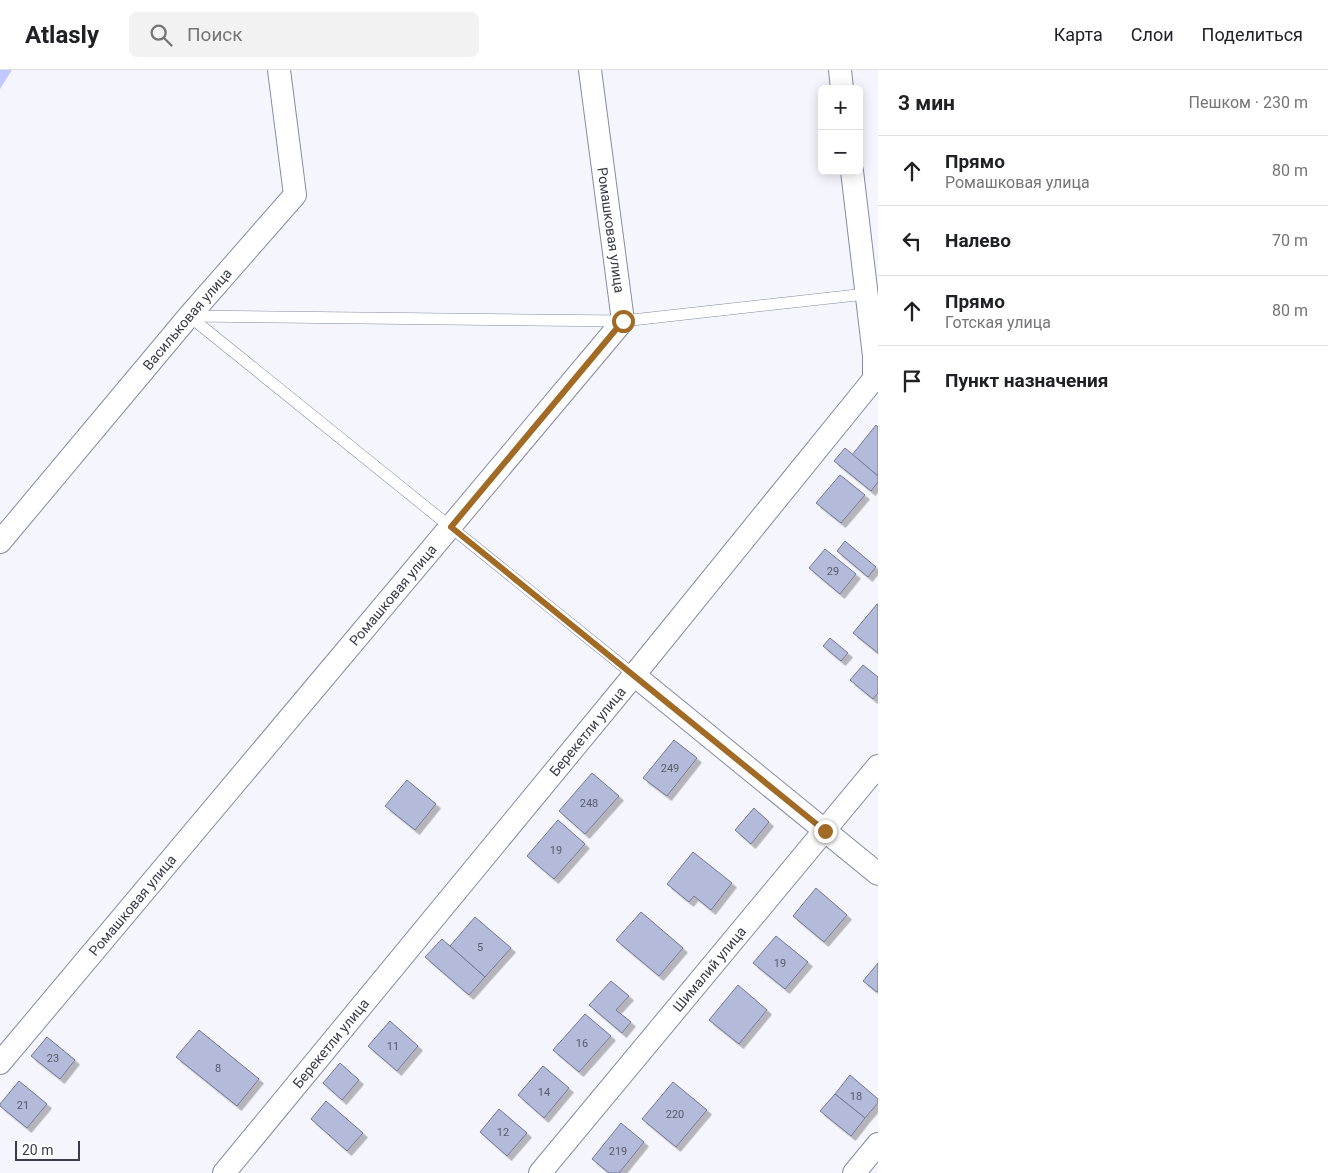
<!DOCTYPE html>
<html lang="ru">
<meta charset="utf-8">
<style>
:root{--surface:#fff;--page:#f2f2f2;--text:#202124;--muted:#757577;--line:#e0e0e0}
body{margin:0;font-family:Roboto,sans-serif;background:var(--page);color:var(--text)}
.controls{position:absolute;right:15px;top:15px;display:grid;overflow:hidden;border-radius:8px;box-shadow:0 2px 12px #0003}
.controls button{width:45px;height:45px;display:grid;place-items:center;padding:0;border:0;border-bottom:1px solid var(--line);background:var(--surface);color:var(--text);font:25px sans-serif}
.scale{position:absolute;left:15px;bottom:12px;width:65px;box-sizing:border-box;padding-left:5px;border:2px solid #393b48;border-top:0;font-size:14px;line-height:18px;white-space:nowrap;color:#393b48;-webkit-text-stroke:4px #fff;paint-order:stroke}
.stop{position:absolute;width:15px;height:15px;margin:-11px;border:4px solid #a16a25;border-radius:50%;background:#fff}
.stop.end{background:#a16a25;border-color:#fff;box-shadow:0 1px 5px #0008}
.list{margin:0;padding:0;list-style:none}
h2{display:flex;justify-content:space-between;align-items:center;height:65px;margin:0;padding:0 20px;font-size:21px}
h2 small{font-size:16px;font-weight:400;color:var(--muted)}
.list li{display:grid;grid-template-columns:32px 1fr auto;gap:15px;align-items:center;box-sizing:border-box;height:70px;padding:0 20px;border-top:1px solid var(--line)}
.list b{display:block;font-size:19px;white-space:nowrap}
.list p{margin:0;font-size:16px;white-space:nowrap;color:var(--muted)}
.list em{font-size:16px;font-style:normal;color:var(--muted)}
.icon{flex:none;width:28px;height:28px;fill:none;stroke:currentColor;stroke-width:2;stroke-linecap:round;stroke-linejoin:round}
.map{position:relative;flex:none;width:878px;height:1103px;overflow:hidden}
header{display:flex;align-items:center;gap:30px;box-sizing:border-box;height:70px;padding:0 25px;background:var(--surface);border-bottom:1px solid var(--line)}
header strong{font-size:24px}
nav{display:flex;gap:28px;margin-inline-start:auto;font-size:18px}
.search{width:350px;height:45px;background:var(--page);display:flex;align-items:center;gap:12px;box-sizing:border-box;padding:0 18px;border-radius:8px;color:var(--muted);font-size:19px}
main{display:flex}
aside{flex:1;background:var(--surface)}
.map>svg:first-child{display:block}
.green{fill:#c0c8fe}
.building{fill:#b4bada;stroke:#737794;filter:url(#shadow)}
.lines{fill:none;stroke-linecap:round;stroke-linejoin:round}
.service-casing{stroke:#858aa8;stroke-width:12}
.minor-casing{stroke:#858aa8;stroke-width:24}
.service{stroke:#fff;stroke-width:11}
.minor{stroke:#fff;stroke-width:22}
.route{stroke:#a16a25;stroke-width:6}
.labels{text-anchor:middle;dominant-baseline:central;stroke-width:5;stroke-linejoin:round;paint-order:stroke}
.number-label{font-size:11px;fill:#585b6c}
.street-label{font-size:14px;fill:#393b48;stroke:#fff}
</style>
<header>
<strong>Atlasly</strong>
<div class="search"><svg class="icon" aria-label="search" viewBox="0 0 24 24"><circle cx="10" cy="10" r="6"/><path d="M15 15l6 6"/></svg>Поиск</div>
<nav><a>Карта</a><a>Слои</a><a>Поделиться</a></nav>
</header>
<main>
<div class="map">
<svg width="878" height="1103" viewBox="0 0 878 1103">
<defs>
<filter id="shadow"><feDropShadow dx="4.5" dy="4.5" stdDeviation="0" flood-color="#0004"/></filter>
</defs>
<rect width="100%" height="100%" fill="#f5f6fd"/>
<path class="green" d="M0 0H12L0 19Z"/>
<g class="building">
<path d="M876 355 878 357V406L852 385Z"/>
<path d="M845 378 878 406V412L871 421 834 391Z"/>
<path d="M840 405 865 425 841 453 816 433Z"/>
<path d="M845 471 876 497 868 507 837 481Z"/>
<path d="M825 479 856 504 840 524 809 498Z"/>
<path d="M877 534H878V583L853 563Z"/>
<path d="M830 568 848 583 841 591 823 576Z"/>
<path d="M863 595 878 607V623L873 629 850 610Z"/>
<path d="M674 670 697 688 667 726 643 708Z"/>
<path d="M592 703 619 726 585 764 559 741Z"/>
<path d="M407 710 436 734 415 760 385 736Z"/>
<path d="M754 738 769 752 751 774 735 760Z"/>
<path d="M558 750 585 774 554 809 527 786Z"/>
<path d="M693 782 732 813 711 840 694 826 689 832 667 814Z"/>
<path d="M816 818 847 845 824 872 793 846Z"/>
<path d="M641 842 683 878 659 906 616 870Z"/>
<path d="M475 847 511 878 485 907 450 876Z"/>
<path d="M776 866 808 892 785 919 753 893Z"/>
<path d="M442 869 485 907 469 925 425 887Z"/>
<path d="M878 893V921L877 922 863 911Z"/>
<path d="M611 911 629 926 616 940 631 952 622 963 589 935Z"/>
<path d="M738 915 767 940 739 974 709 950Z"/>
<path d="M585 944 611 966 579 1002 553 980Z"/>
<path d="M390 951 418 976 397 1001 368 976Z"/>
<path d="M199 960 259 1009 237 1036 176 987Z"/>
<path d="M47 967 75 990 60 1009 31 986Z"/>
<path d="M340 993 359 1010 342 1030 323 1013Z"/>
<path d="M543 996 569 1018 544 1048 518 1025Z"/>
<path d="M850 1005 878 1029V1033L865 1048 835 1024Z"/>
<path d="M19 1011 47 1034 27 1058 0 1036V1034Z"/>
<path d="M673 1012 707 1040 676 1077 642 1049Z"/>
<path d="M835 1024 865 1048 851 1066 820 1041Z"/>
<path d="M326 1031 363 1063 347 1081 311 1049Z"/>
<path d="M499 1039 527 1063 507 1086 480 1062Z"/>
<path d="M621 1053 644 1072 619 1103H609L592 1089Z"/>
</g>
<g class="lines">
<g class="service-casing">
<g id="service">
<path d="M189 246 623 251 866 224"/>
<path d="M189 246 634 605"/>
</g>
</g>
<g class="minor-casing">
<g id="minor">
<path d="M840 0 842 19"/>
<path id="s1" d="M0 472 189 246 295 125 279 0"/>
<path d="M634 605 878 804"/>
<path id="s2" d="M0 993 623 251 590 0"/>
<path id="s3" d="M224 1103 634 605 874 309V286L852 101"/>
<path id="s4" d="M540 1103 878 696"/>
<path d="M854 1103 878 1074"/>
</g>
</g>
<use href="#service" class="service"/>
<use href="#minor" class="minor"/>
</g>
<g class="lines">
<path class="route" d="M623 251 451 457 825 761"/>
</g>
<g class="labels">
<g class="number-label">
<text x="833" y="501">29</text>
<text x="670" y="698">249</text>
<text x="589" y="733">248</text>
<text x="556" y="780">19</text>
<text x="480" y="877">5</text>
<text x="780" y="893">19</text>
<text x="582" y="973">16</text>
<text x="393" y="976">11</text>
<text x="53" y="988">23</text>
<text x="218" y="998">8</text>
<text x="544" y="1022">14</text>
<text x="856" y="1026">18</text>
<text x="23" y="1035">21</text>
<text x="675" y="1044">220</text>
<text x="503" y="1062">12</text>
<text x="618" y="1081">219</text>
</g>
<g class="street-label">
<text transform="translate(611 160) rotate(82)">Ромашковая улица</text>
<text stroke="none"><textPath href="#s1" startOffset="291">Васильковая улица</textPath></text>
<text stroke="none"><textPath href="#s2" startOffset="611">Ромашковая улица</textPath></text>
<text stroke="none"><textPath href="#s3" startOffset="572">Берекетли улица</textPath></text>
<text stroke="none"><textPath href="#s2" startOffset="206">Ромашковая улица</textPath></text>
<text stroke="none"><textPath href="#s4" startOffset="265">Шималий улица</textPath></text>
<text stroke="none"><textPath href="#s3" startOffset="168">Берекетли улица</textPath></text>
</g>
</g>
</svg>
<div class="controls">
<button>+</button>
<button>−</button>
</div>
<div class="scale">20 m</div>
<div class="stop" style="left:623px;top:251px"></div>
<div class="stop end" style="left:825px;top:761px"></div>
</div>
<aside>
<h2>3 мин<small>Пешком · 230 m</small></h2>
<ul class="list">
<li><svg class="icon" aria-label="ahead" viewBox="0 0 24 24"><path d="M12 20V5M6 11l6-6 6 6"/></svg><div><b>Прямо</b><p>Ромашковая улица</p></div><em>80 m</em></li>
<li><svg class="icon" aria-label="left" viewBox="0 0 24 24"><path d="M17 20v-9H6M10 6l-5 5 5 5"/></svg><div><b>Налево</b></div><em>70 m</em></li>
<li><svg class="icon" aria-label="ahead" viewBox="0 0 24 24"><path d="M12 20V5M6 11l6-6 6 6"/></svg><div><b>Прямо</b><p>Готская улица</p></div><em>80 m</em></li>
<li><svg class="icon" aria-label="arrive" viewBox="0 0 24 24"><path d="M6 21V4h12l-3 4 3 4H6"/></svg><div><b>Пункт назначения</b></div></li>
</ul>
</aside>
</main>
